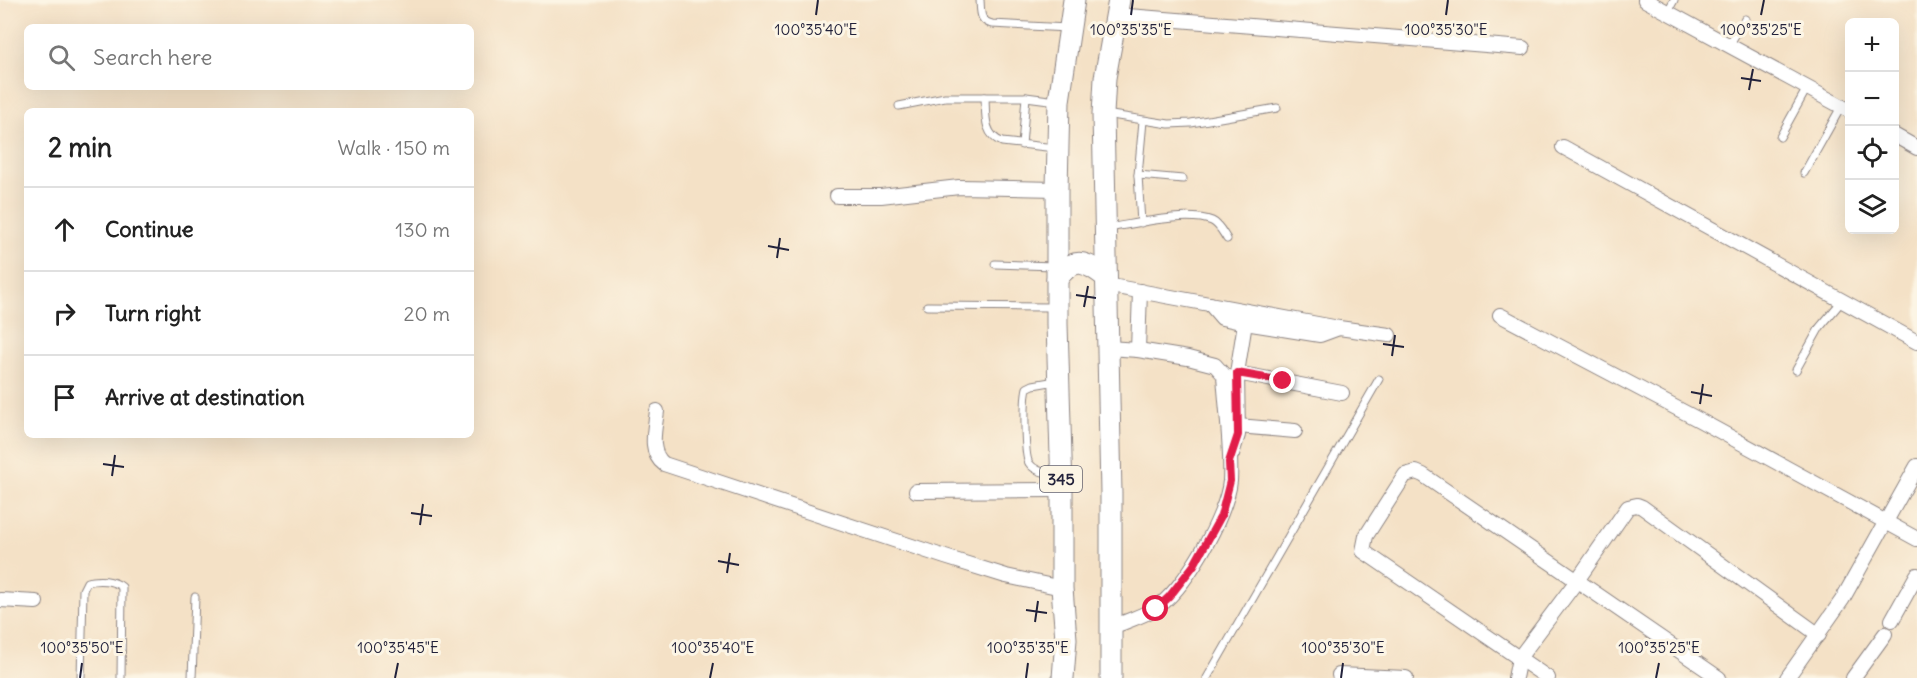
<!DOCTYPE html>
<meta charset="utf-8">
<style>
:root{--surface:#fff;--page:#f2f2f2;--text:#222;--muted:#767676;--line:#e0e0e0}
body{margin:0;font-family:Delius,sans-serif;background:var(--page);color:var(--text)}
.controls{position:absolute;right:18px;top:18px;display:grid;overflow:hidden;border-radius:9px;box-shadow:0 6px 24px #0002}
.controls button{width:54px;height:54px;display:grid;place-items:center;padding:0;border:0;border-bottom:2px solid var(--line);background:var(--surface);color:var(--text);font:30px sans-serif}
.stop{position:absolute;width:18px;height:18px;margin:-14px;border:4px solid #e11d48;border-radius:50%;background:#fff}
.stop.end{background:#e11d48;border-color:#fff;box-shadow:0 2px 6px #0008}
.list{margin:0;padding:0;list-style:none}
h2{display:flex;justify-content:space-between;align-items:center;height:78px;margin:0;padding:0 24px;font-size:26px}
h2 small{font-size:20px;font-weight:400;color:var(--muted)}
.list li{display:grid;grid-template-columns:39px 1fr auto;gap:18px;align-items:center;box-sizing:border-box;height:84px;padding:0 24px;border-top:2px solid var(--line)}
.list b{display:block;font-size:22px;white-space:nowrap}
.list em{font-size:20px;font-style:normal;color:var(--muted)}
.icon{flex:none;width:33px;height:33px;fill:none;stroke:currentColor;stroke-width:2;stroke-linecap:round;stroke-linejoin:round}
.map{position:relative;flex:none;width:1917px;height:678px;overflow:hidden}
.search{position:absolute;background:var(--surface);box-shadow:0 6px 24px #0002;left:24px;top:24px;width:450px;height:66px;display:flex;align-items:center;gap:15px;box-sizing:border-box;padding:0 21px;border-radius:9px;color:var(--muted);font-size:22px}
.panel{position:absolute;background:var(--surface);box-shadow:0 6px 24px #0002;left:24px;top:108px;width:450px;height:330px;border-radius:9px}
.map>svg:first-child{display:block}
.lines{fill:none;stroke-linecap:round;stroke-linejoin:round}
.service-casing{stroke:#8b8280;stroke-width:9}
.minor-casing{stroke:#8b8280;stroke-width:16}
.primary-casing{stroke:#8b8280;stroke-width:23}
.service{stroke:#fff;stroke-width:7}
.minor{stroke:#fff;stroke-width:14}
.primary{stroke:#fff;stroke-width:21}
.route{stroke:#e11d48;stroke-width:8}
.ticks{fill:none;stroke:#22223b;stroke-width:2}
.labels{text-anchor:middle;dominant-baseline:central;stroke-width:6;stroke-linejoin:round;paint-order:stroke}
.shield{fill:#fcf5e5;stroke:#63616e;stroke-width:1.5}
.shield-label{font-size:16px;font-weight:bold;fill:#22223b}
.ticks-label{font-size:15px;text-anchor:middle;fill:#22223b;stroke:#fcf5e5;stroke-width:6;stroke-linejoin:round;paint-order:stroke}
</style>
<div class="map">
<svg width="1917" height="678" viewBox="0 0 1917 678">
<rect width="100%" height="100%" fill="#fcf5e5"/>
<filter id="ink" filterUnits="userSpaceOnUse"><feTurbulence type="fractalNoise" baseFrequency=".0167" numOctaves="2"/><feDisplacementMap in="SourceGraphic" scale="12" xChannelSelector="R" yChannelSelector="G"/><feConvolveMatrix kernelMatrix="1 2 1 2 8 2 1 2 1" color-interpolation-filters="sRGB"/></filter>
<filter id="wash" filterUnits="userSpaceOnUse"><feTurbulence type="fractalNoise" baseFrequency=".008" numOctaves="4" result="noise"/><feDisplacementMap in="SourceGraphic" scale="24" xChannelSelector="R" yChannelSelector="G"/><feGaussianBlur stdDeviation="1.35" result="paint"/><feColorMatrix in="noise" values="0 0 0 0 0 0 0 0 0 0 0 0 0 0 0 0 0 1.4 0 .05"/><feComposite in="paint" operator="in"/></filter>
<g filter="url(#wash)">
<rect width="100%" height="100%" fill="#f4e1c6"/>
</g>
<g filter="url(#ink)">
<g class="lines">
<g class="service-casing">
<g id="service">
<path d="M980 0C981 12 979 21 992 24L1068 28"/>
<path d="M1667 13 1674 0"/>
<path d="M1728 47 1745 19"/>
<path d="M899 106 945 97H985"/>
<path d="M1105 114 1169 124 1191 123 1277 108"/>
<path d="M1780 137 1807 88"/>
<path d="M1022 145 1026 97"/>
<path d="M1055 148 1002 142C983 135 986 114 985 97H1026L1057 101"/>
<path d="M1804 173 1841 107"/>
<path d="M1138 175 1183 179"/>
<path d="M1141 223 1138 175 1143 121"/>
<path d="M1108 228C1135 224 1187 211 1212 221 1219 224 1223 233 1227 239"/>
<path d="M995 264 1054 266"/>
<path d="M927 306 1054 307"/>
<path d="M1796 370 1820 327 1842 301"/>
<path d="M1056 381 1033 385 1027 388C1024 399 1024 455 1029 463 1035 472 1048 473 1058 476"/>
<path d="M81 678 83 590 87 582C99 579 113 580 122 587L121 678"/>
<path d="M192 678 195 597"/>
<path d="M1207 678 1379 379"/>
</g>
</g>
<g class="minor-casing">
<g id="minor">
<path d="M1645 0 1850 111"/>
<path d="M1116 15 1523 48"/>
<path d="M1894 135 1917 148"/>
<path d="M1563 147 1917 342"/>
<path d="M837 196H881L959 187 1057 189"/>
<path d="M1106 285 1339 328 1389 335"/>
<path d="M1210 304 1222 318 1245 323 1320 335 1339 328"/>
<path d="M1500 315 1701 421 1917 539"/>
<path d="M1108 348 1138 350 1188 358 1215 365 1224 375C1226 408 1232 450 1230 481 1227 515 1184 592 1154 609 1141 617 1126 621 1112 627"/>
<path d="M1138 350 1140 291"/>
<path d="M1237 373 1342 393"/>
<path d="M657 411C655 429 648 452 664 464L945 557 1006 576 1062 588"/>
<path d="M1238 426 1295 431"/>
<path d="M1232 454 1238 435 1237 373 1245 323"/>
<path d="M916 491 1062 490"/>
<path d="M0 600 36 602"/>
<path d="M1892 620 1917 575"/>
<path d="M1339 675 1406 678"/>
<path d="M1515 678 1519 658 1576 582 1628 507 1637 505 1642 507 1819 635"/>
<path d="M1548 678 1363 551 1366 536 1405 475 1416 472 1423 475 1719 678"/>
<path d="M1787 678 1842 600 1917 466"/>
<path d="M1853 678 1885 634"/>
</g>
</g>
<g class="primary-casing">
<g id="primary">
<path d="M1057 279C1074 255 1086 262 1106 277"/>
<path d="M1063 678 1066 639 1062 588V490L1057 324V189L1059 101 1074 0"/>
<path d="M1111 678V493L1103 114 1105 78 1119 0"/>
</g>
</g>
<use href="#service" class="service"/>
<use href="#minor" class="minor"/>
<use href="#primary" class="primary"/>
</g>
</g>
<g class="lines" filter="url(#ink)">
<path class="route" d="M1156 609 1169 597 1194 565 1221 516 1230 481 1229 462 1238 435 1237 373 1283 381"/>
</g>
<path class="ticks" d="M816 15 818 0M1131 15 1133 0M1446 15 1448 0M1761 15 1764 0M1741 78 1761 81M1749 90 1753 69M768 246 789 250M777 258 780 238M1076 295 1096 298M1084 307 1088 286M1383 344 1404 347M1392 356 1395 335M1691 392 1712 396M1700 404 1703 384M103 464 124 467M112 476 115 455M411 513 432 516M420 525 423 504M718 561 739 565M727 573 730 553M1026 610 1047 613M1035 622 1038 601M80 678 82 663M395 678 398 663M710 678 713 663M1026 678 1028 663M1341 678 1343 663M1656 678 1659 663"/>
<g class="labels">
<rect class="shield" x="1040" y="466" width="42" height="26" rx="4.5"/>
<g class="shield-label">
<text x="1061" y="479">345</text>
</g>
</g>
<g class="ticks-label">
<text x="816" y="35">100°35'40"E</text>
<text x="1131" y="35">100°35'35"E</text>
<text x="1446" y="35">100°35'30"E</text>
<text x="1761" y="35">100°35'25"E</text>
<text x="82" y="653">100°35'50"E</text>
<text x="398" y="653">100°35'45"E</text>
<text x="713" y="653">100°35'40"E</text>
<text x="1028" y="653">100°35'35"E</text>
<text x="1343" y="653">100°35'30"E</text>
<text x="1659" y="653">100°35'25"E</text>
</g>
</svg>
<div class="controls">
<button>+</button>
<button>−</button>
<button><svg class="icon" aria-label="locate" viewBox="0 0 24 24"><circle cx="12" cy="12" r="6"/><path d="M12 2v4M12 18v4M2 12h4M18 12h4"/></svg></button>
<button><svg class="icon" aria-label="layers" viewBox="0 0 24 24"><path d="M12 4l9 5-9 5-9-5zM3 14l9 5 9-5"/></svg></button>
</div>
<div class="stop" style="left:1156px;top:609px"></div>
<div class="stop end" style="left:1283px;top:381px"></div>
<div class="search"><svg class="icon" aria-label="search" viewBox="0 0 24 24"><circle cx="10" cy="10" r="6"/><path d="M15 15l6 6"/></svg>Search here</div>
<section class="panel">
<h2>2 min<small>Walk · 150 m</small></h2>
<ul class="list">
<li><svg class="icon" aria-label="ahead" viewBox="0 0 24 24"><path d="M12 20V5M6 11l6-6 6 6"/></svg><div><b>Continue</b></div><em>130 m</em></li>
<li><svg class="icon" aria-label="right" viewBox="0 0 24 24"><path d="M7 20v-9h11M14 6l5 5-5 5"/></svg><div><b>Turn right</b></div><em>20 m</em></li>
<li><svg class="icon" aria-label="arrive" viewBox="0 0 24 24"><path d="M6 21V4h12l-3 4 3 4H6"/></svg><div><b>Arrive at destination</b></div></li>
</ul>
</section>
</div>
